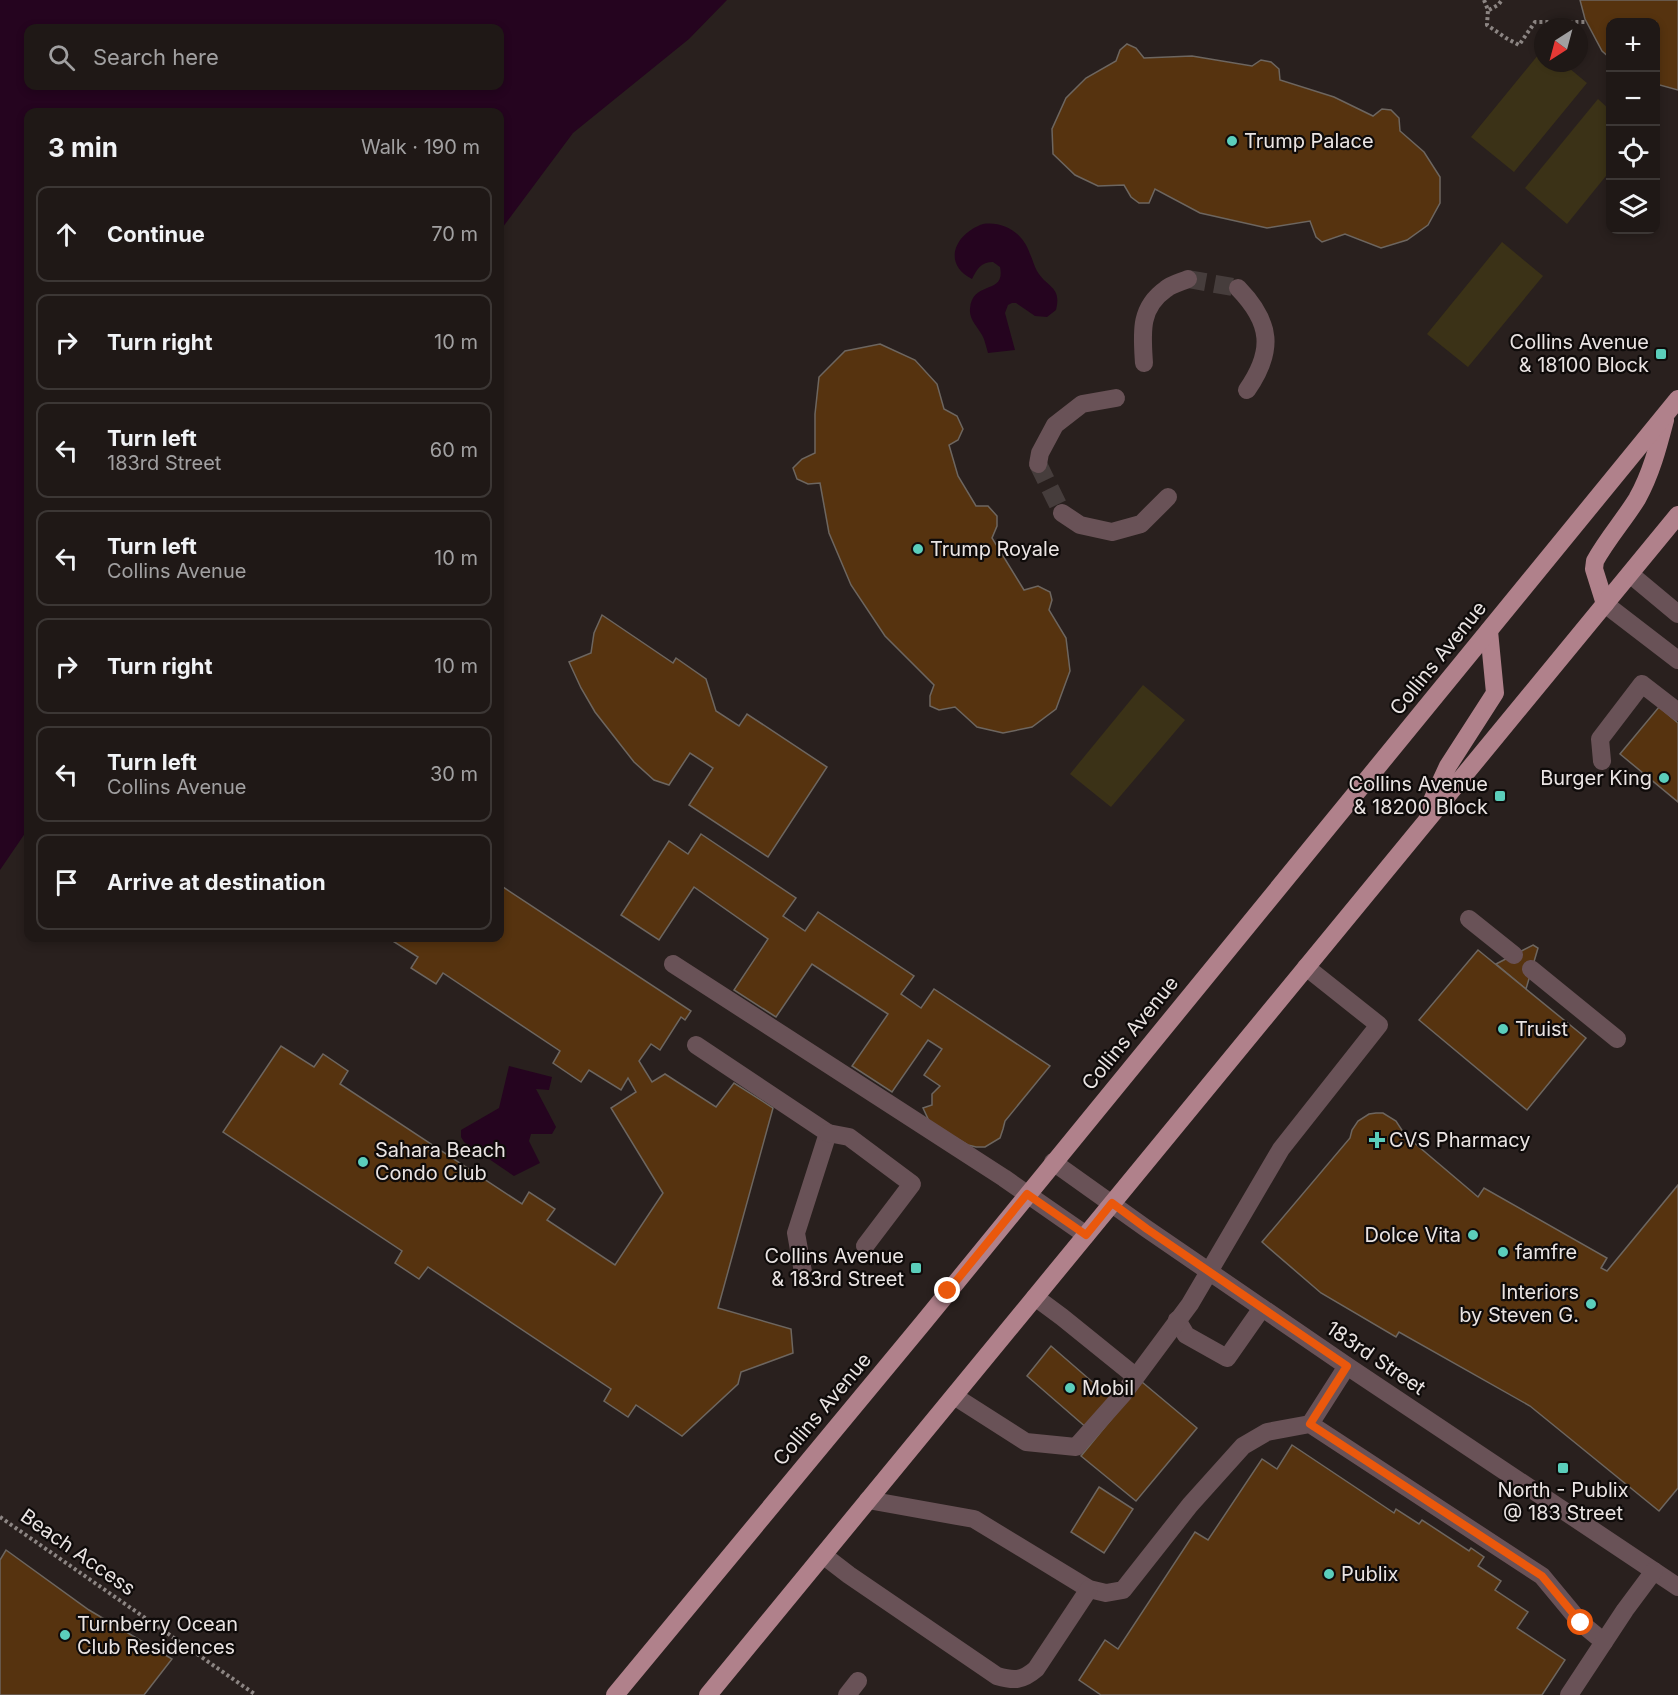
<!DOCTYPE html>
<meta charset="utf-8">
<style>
:root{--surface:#1f1816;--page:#27211f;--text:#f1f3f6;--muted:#a1a0a1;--line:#3c3735}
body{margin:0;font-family:Inter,sans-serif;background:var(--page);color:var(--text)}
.controls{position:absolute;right:18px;top:18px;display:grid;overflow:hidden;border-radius:12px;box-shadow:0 3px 9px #0003}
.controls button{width:54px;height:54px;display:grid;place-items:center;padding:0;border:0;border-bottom:2px solid var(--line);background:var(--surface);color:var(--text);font:30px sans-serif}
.compass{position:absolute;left:1534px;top:18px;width:54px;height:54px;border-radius:50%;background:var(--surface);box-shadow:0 3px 9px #0003;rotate:216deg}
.stop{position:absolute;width:18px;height:18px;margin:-14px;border:4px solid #ea580c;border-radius:50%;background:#fff}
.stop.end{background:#ea580c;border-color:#fff;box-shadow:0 2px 6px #0008}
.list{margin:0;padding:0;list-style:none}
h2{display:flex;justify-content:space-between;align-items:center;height:78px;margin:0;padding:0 24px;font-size:26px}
h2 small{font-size:20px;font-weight:400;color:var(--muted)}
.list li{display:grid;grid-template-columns:39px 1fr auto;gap:18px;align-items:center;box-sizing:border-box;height:96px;margin:0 12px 12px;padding:0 12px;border:2px solid var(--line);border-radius:12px}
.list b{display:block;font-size:22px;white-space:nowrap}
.list p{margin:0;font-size:20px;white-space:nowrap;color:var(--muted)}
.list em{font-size:20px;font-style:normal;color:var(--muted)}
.icon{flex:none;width:33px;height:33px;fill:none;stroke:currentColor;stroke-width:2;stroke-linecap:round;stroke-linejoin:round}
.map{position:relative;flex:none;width:1678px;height:1695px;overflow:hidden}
.search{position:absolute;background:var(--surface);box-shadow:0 3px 9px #0003;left:24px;top:24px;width:480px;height:66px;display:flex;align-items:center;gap:15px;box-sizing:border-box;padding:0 21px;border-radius:12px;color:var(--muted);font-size:22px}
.panel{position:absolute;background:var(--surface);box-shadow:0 3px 9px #0003;left:24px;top:108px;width:480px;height:834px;border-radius:12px}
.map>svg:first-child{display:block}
.green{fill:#3b3217}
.water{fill:#25041f;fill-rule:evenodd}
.building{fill:#56330f;stroke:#6d6660;stroke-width:1.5}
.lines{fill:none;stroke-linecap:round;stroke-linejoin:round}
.minor-tunnel{stroke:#463d3c;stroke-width:18;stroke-dasharray:18 9;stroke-linecap:butt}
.path{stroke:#8c8583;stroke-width:4;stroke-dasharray:3 3;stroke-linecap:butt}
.minor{stroke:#695257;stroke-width:18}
.major{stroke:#b0818b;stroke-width:18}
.route{stroke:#ea580c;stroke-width:8}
.poi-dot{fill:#5bcebb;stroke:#0f0b0a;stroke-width:2}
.labels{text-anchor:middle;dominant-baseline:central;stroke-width:4.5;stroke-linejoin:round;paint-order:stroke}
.poi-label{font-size:20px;fill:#eae4e3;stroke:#0f0b0a;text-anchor:start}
.street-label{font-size:20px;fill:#eae4e3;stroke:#0f0b0a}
</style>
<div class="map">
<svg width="1678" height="1695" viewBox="0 0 1678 1695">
<rect width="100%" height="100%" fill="#29201e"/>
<g class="green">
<path d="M1543 49V63H1563L1587 83 1514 172 1471 137Z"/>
<path d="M1598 99 1610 110V171L1567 224 1525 188Z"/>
<path d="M1502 242 1543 276 1468 367 1427 334Z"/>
<path d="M1143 685 1185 720 1111 807 1070 774Z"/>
</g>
<g class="water">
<path d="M0 0H727L689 39 573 133 500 231V112H28V829L0 870ZM500 28V86H28V28Z"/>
<path d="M983 224C1004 221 1023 233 1030 254 1033 260 1034 266 1037 271 1047 288 1062 286 1056 310L1047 317 1035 316 1016 303H1012L1008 305 1005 313 1015 350 988 353C986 347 985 340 982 335 977 326 969 319 970 309 972 279 1006 296 1000 267L993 262C981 262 977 269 972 279 941 263 956 233 983 224Z"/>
<path d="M509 1066 552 1077 549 1090 536 1089 556 1127 552 1134H531L529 1141 540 1163 514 1176 464 1142 461 1137V1130L499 1108Z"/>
</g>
<g class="building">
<path d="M1580 0H1678V90L1656 84V22H1610V58L1602 51 1585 19Z"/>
<path d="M1127 44 1136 48 1144 58 1192 56 1252 66 1261 60 1271 62 1279 69 1280 80 1334 97 1373 116 1382 109 1391 110 1399 118 1400 131 1424 152 1440 177V203L1428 225 1407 240 1381 248 1345 234 1322 242 1316 237 1310 221 1267 228 1200 213 1155 189 1149 203H1139L1131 197 1124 185 1098 186 1075 175 1053 154 1052 129 1066 98 1086 78 1116 61 1120 50Z"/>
<path d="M880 344 915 360 937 384 944 409 957 416 963 429 958 440 949 445 958 476 976 506H988L997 516V526L992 538 1024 590 1038 586 1050 592 1052 600 1049 610 1066 638 1070 671 1056 709 1032 727 1003 733 977 727 955 707 939 710 930 706V696L934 685 885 636 851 585 829 533 820 483 808 484 797 479 793 468 802 459 815 453V414L819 377 845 351Z"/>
<path d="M602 615 673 663 676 658 706 679 716 711 739 726 747 714 827 767 768 857 689 805 713 768 690 753 669 785 654 780 634 762 595 712 581 688 569 662 591 653 594 633Z"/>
<path d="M1659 707 1678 723V802L1620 754Z"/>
<path d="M701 834 796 898 783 916 805 931 818 912 914 976 901 994 921 1008 934 989 1050 1066 1005 1121 1003 1129 1000 1138 985 1147H976L968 1145 930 1123 923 1108 932 1105V1094L940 1086 924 1075 942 1049 928 1040 892 1092 852 1066 888 1014 812 964 776 1017 734 990 768 939 694 887 659 940 621 915 669 841 688 854Z"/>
<path d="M500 885 691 1011 685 1020 681 1017 660 1050 651 1044 639 1061 652 1082 665 1074 716 1107 734 1083 773 1108 718 1308 791 1329 793 1353 741 1372 738 1384 682 1436 636 1405 628 1417 604 1401 611 1389 428 1267 419 1279 395 1263 402 1251 223 1132 281 1046 314 1067 323 1054 348 1071 340 1084 522 1204 529 1192 555 1209 547 1220 615 1265 663 1193 611 1108 636 1092 628 1078 621 1090 589 1070 581 1082 553 1063 560 1051 443 973 436 984 411 968 418 957 388 938H500Z"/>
<path d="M1533 945 1538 948 1526 989 1496 964Z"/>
<path d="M1478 950 1586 1038 1527 1110 1419 1020Z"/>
<path d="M1376 1113H1383L1396 1121 1405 1135 1478 1197 1484 1188 1607 1258 1601 1268 1607 1271 1678 1185V1488L1659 1511 1530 1406 1399 1332 1396 1337 1321 1293 1262 1242 1350 1138 1352 1130 1358 1121 1369 1114Z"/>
<path d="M1051 1346 1112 1399 1088 1429 1027 1376Z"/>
<path d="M1142 1382 1197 1428 1136 1501 1081 1456Z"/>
<path d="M1292 1445 1394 1513 1396 1509 1419 1524 1422 1520 1469 1551 1471 1548 1484 1557 1478 1566 1501 1581 1495 1590 1528 1612 1517 1628 1565 1660 1542 1695H1101L1079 1680 1105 1640 1118 1649 1195 1532 1208 1540 1262 1459 1277 1469Z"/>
<path d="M1099 1487 1133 1509 1104 1553 1071 1532Z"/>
<path d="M6 1550 89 1610 172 1659 144 1695H0V1560Z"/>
</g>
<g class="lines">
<g class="minor-tunnel">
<path d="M1188 279 1238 288"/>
<path d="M1038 464 1062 513"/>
</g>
<g class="path">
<path d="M1484 0 1488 10 1487 25 1506 38 1519 45 1535 22H1587"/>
<path d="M1489 10 1498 5 1502 0"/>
<path d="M0 1517 256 1695"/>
</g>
<g class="minor">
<path d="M1238 288C1272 323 1274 351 1247 390"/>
<path d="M1144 363C1142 333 1139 308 1166 289 1172 284 1181 282 1188 279"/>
<path d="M1038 464 1040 453 1055 425 1082 404 1116 398"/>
<path d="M1062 513 1080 525 1112 532 1141 524 1168 497"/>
<path d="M1630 574 1678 614"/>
<path d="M1605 604 1678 660"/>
<path d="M1602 761 1600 739 1642 684 1678 712"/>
<path d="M1469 919 1514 955"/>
<path d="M673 964 1004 1178 1086 1235"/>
<path d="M1531 969 1617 1039"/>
<path d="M696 1045 828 1133 796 1233 803 1272"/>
<path d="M828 1133 849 1137 912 1184 865 1246"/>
<path d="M1053 1162 1147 1229 1347 1366 1678 1587"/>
<path d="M1035 1297 1062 1317 1135 1376"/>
<path d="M1177 1320 1186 1335 1227 1358 1262 1308"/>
<path d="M954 1396 1026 1442 1076 1447 1124 1393 1190 1304 1281 1149 1379 1025 1306 967"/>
<path d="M1310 1424 1347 1366"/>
<path d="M868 1500 974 1519 1089 1589 1106 1593 1123 1590 1190 1505 1243 1446 1267 1432 1310 1424 1542 1576 1581 1623 1604 1642"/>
<path d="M823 1555 849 1575 997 1676C1014 1681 1022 1681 1036 1669L1089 1589"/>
<path d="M847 1695 858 1681"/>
<path d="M1569 1695 1625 1610 1654 1571"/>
</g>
<g class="major">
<path d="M1605 604 1594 569 1595 561C1607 539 1624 520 1637 499 1651 474 1658 447 1665 420"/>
<path d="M1430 805 1448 766 1495 693 1489 631"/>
<path d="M615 1695 923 1323 1678 399"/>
<path d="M708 1695 1678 515"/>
</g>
</g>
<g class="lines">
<path class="route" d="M948 1291 1027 1194 1086 1235 1112 1203 1147 1229 1347 1366 1310 1424 1542 1576 1581 1623"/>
</g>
<g class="poi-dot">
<circle cx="1232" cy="141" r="6"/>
<rect x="1655" y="348" width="12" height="12" rx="3"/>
<circle cx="918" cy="549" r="6"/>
<circle cx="1664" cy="778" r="6"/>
<rect x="1494" y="790" width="12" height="12" rx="3"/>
<circle cx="1503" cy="1029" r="6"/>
<path d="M1374 1131h6v6h6v6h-6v6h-6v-6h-6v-6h6z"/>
<circle cx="363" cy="1162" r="6"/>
<circle cx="1473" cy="1235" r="6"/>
<circle cx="1503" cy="1252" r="6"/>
<rect x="910" y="1262" width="12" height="12" rx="3"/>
<circle cx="1591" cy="1304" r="6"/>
<circle cx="1070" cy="1388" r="6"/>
<rect x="1557" y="1462" width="12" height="12" rx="3"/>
<circle cx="1329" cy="1574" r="6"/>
<circle cx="65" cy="1635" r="6"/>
</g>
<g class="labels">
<g class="poi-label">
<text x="1244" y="141">Trump Palace</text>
<text x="1649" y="342" text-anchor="end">Collins Avenue<tspan x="1649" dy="23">&amp; 18100 Block</tspan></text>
<text x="930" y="549">Trump Royale</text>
<text x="1652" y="778" text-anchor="end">Burger King</text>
<text x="1488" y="784" text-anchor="end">Collins Avenue<tspan x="1488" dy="23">&amp; 18200 Block</tspan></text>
<text x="1515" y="1029">Truist</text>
<text x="1389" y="1140">CVS Pharmacy</text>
<text x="375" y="1150">Sahara Beach<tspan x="375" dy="23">Condo Club</tspan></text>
<text x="1461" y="1235" text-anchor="end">Dolce Vita</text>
<text x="1515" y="1252">famfre</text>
<text x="904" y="1256" text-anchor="end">Collins Avenue<tspan x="904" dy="23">&amp; 183rd Street</tspan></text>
<text x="1579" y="1292" text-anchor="end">Interiors<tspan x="1579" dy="23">by Steven G.</tspan></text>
<text x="1082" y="1388">Mobil</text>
<text x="1563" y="1490" text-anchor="middle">North - Publix<tspan x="1563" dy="23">@ 183 Street</tspan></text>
<text x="1341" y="1574">Publix</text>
<text x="77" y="1624">Turnberry Ocean<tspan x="77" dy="23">Club Residences</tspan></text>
</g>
<g class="street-label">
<text transform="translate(1438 658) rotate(-51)">Collins Avenue</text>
<text transform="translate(1130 1033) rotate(-51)">Collins Avenue</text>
<text transform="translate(1376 1358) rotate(34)">183rd Street</text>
<text transform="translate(822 1409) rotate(-50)">Collins Avenue</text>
<text transform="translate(78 1552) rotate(35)">Beach Access</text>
</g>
</g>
</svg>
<div class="controls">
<button>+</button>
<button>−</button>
<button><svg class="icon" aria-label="locate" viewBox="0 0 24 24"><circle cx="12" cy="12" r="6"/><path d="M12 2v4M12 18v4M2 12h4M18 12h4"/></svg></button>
<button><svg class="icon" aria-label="layers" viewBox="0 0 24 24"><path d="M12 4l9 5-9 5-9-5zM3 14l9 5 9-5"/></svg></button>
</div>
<svg class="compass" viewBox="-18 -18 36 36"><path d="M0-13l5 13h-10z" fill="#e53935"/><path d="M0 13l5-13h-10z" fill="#a1a0a1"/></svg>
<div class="stop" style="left:1581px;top:1623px"></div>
<div class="stop end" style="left:948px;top:1291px"></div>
<div class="search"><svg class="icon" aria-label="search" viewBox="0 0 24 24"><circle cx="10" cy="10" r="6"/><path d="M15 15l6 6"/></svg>Search here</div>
<section class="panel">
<h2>3 min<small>Walk · 190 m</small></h2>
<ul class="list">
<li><svg class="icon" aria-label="ahead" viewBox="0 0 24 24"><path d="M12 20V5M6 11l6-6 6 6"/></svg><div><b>Continue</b></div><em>70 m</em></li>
<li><svg class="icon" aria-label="right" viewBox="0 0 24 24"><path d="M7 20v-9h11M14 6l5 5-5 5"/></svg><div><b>Turn right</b></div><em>10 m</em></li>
<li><svg class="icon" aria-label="left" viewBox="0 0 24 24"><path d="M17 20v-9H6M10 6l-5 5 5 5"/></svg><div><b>Turn left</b><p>183rd Street</p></div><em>60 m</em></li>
<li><svg class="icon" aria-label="left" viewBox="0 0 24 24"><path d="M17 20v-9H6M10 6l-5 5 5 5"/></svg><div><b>Turn left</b><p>Collins Avenue</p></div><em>10 m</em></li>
<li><svg class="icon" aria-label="right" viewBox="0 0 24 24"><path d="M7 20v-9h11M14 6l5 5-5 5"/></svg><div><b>Turn right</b></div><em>10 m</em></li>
<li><svg class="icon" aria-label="left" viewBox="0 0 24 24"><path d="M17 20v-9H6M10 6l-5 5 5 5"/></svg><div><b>Turn left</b><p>Collins Avenue</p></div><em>30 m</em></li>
<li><svg class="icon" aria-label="arrive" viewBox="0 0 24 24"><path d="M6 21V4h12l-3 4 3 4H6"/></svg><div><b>Arrive at destination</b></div></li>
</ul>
</section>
</div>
